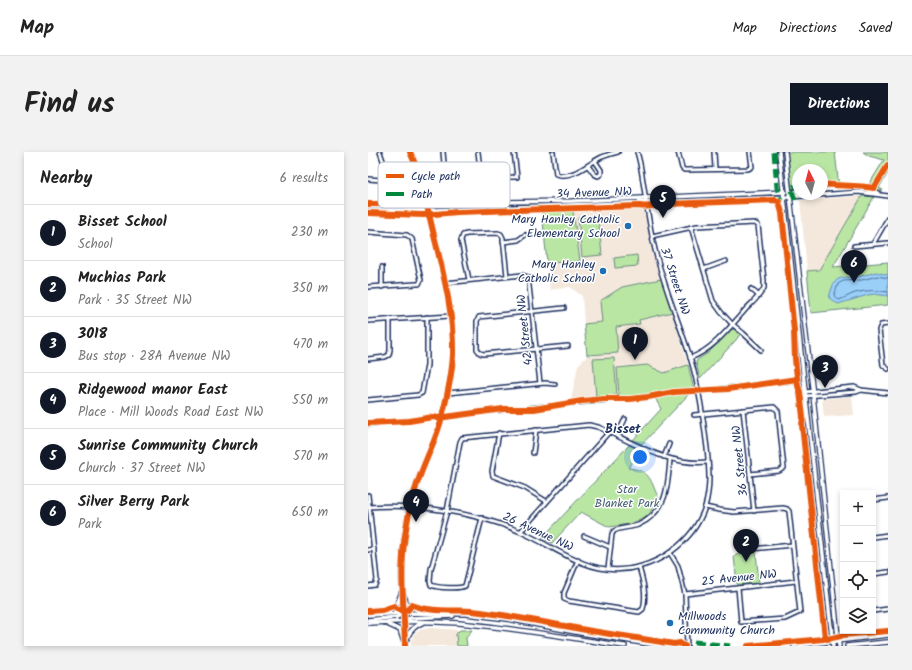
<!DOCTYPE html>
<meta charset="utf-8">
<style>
:root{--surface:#fff;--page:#f2f2f2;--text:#222;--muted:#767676;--line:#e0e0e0;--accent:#111827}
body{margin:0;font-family:Kalam,sans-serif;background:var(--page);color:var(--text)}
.controls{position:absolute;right:12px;bottom:12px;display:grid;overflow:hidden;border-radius:0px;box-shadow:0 2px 6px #0003}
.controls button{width:36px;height:36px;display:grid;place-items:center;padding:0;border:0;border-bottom:1px solid var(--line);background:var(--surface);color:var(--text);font:20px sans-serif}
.compass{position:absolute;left:424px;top:12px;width:36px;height:36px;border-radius:50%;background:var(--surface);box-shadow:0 2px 6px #0003;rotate:354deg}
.you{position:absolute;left:272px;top:305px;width:14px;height:14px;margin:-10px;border:3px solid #fff;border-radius:50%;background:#1a73e8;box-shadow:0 0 0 6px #1a73e833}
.badge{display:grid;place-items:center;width:26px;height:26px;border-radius:50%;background:var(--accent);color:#fff;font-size:13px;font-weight:700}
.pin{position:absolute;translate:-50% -33px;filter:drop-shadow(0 1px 2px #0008)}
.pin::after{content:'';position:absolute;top:21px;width:14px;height:12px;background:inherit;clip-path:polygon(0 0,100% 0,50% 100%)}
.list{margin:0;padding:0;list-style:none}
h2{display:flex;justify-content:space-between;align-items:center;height:52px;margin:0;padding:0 16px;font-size:17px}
h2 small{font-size:13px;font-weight:400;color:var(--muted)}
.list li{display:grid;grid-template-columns:26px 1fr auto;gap:12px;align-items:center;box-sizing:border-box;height:56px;padding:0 16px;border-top:1px solid var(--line)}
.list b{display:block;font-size:15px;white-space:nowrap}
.list p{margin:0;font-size:13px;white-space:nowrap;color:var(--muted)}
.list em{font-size:13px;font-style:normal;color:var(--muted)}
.icon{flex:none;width:22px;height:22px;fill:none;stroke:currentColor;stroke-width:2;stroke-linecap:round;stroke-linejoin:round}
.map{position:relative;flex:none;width:520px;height:494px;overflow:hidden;border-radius:0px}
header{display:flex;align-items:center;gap:24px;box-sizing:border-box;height:56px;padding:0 20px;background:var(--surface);border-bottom:1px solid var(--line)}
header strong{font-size:19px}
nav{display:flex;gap:22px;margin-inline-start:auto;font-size:14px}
.intro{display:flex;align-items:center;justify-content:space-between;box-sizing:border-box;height:96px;padding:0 24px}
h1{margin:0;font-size:28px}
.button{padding:10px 18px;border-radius:0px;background:var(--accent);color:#fff;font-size:14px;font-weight:700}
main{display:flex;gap:24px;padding:0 24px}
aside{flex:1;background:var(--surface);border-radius:0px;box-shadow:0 2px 6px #0003}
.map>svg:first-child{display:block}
.built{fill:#f4e8dc}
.green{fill:#bae6a3;stroke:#6a8a80}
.water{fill:#9acff8;stroke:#678fba}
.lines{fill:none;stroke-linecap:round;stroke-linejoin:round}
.shore{stroke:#4e6f9c;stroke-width:1}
.minor-casing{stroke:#1b2f5e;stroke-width:6}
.major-casing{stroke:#1b2f5e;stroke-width:6}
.minor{stroke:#fff;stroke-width:3}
.major{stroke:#fff;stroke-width:3.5}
.quiet{stroke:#00873e;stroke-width:5;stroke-dasharray:10 5;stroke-linecap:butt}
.cycleway-casing{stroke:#fff;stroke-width:8}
.cycleway{stroke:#e8590c;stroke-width:6}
.poi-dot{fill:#1f6fb2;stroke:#fff;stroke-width:1.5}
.labels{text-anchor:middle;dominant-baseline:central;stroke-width:3;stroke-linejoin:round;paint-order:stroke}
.street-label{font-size:12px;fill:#1b2f5e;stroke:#fff}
.poi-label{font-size:12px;fill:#1b2f5e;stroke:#fff;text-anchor:end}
.park-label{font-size:12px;fill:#435d6f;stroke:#fff}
.neighbourhood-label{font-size:13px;font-weight:bold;fill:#1b2f5e;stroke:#fff}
.key{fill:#fff;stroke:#bbc1cf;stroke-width:1}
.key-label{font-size:11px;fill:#1b2f5e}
</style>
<header>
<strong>Map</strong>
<nav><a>Map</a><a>Directions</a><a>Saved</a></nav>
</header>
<div class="intro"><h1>Find us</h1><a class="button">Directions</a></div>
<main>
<aside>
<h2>Nearby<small>6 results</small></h2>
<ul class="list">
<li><span class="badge">1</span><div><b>Bisset School</b><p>School</p></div><em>230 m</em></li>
<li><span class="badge">2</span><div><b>Muchias Park</b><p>Park · 35 Street NW</p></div><em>350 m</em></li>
<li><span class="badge">3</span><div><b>3018</b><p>Bus stop · 28A Avenue NW</p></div><em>470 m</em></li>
<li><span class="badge">4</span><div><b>Ridgewood manor East</b><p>Place · Mill Woods Road East NW</p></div><em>550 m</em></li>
<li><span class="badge">5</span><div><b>Sunrise Community Church</b><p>Church · 37 Street NW</p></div><em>570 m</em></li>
<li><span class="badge">6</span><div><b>Silver Berry Park</b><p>Park</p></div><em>650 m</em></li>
</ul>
</aside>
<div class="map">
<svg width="520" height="494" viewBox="0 0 520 494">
<rect width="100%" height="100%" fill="#fff"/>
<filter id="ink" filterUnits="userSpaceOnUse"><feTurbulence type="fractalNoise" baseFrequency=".025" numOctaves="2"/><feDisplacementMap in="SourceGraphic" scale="8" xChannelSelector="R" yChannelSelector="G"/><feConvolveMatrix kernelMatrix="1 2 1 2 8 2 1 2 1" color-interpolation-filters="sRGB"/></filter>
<g filter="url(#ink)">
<g class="built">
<path d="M494 44 451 118 439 119 432 48Z"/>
<path d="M275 55 285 104 293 127 254 135 235 170 216 172 214 144 202 135 182 138 179 111 212 108 205 59Z"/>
<path d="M304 160 320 213 296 221 279 213 250 215 251 244 203 248 210 213 219 204 250 201 247 175 271 172V168Z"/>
<path d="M484 244 486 263 456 265 454 247Z"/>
<path d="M62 476 92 478 88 482 89 494H43V489L46 482 52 478Z"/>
</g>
<g class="green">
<path d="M419 0H467L471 35 454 36V18H430V38L424 37 423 32Z"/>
<path d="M495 0H520V21L511 36 515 38 514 39 500 34 516 8 501 4Z"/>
<path d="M494 44 506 45 465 115 520 110V153L443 161 439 119 451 118Z"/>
<path d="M205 59 212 109 179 111 174 59Z"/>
<path d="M230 64 234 103 214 105 210 66Z"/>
<path d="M269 103 270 114 247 116 246 106Z"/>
<path d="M293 127 304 160 271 168 272 172 248 175 250 201 219 203 216 172 234 170 232 149 254 135Z"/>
<path d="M366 177 372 182 368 188 332 227 328 211 329 208 340 201 363 178Z"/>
<path d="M246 206 249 243 228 245 225 207Z"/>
<path d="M279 213 296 221 320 213 327 242H321L274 292 265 288 293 257 287 246 80 266 0 275V270L251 244 249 216Z"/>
<path d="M427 226 428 231 336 241V236Z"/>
<path d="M261 293 274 299 260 316C282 318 282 327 290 345L282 361 277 366 261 372 241 375 213 360 184 391 174 386Z"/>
<path d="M379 399 382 402 388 400 391 431 369 433 366 404Z"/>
<path d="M92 478H104L98 486 99 494H89L88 482Z"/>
</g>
<path class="water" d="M508 120 520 123V144L506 142 500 143 470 152 461 146C467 121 471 127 493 124 498 123 503 121 508 120Z"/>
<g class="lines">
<path class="shore" d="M520 126 509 124 494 128 475 129 470 132 466 144 471 148C477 146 481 143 487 141 499 138 508 138 520 140"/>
<g class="minor-casing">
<g id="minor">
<path d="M75 0 77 23 79 26H83L149 25 146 0"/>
<path d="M110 0 113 25"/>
<path d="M185 0 188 22C204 28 221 11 234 5 239 3 245 1 250 0"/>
<path d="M310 0 314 16 316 18H318L380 17 384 15 382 0"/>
<path d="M346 0 347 17"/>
<path d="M220 14 226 22 230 24 233 22V18L227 9"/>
<path d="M0 27 14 28 21 26 12 0"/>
<path d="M454 38 490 36 510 41"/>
<path d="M422 40 430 39"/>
<path d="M423 45 490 40 520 44"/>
<path d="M323 75 345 149 353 160 364 172 375 181 393 198"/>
<path d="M0 80 39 83 44 87 53 128 51 132H48L0 135"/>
<path d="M284 84 329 74 386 71 390 73 396 128V136C392 144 384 151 378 157 362 175 345 198 322 206"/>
<path d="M135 90 150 88 157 83"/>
<path d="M505 92 520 66"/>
<path d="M486 94 520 91"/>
<path d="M336 117 358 109"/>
<path d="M101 128 93 88 95 83 99 82 130 81 133 82 135 86 139 124"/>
<path d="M77 131 154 123 160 125 172 231"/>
<path d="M14 135V115"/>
<path d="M383 137 390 143"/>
<path d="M196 156 111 165 109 169V197L112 201 116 202 200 194"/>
<path d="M0 169 83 164"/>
<path d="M520 172 513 173 511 178 515 213 520 217"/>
<path d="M0 207 17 205 21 203 22 198V167"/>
<path d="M437 240 486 235 493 238 520 241"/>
<path d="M80 241 177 231 187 232"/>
<path d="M438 244 488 240 493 238"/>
<path d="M0 248 50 243 54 241 59 213V165"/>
<path d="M375 258 386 359"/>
<path d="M326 263 406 255 410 259 416 316 411 319 382 322"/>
<path d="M131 281 124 319 125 324 157 336 178 349"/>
<path d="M249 284 257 267"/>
<path d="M165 301 168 278"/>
<path d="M296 305 301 292"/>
<path d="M0 343 9 428 7 433 0 434"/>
<path d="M505 348 520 346"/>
<path d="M0 355C50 352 107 360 153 380 181 392 207 413 238 417 261 420 285 413 304 399 319 388 331 373 337 355 343 335 341 316 339 296 335 265 331 234 322 205 312 173 299 142 290 109 283 86 280 61 276 36 274 24 273 12 269 0"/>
<path d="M337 355 351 358 366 360 415 356 419 357 421 359 432 460 417 467 373 470 370 436"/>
<path d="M114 366 97 434C91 437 70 436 63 433L62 429 63 417 79 359 92 290 94 286 221 273 230 275C267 291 299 314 340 310"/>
<path d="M153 379 241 280"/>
<path d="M216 384 242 395"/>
<path d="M505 385 520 383"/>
<path d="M384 397 424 393"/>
<path d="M0 398 6 397"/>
<path d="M302 401 310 414 317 442 319 494"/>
<path d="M210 408 196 441V447L201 449 271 460 275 457C279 442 275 429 271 415"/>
<path d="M240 417 244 382 246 379C253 375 262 376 270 373 299 360 300 335 302 307"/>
<path d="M505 422 520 420"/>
<path d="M34 437C32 400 38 362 50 327 58 306 68 287 74 265 79 246 84 223 85 203 87 160 74 117 64 75 58 50 53 23 42 0"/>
<path d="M317 442 428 429"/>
<path d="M35 443 37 491"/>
<path d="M505 459 520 457"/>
</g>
</g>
<g class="major-casing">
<g id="major">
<path d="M411 0 465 494"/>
<path d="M417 0 445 243 471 494"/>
<path d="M421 43 431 42"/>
<path d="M0 52 204 49 417 40"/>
<path d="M0 58H65L423 45"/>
<path d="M34 436C38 453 39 455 55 460"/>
<path d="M18 461C29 455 31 449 34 438"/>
<path d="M0 463 36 461 98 462 139 467 213 481 293 494"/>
<path d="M0 468 29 465 35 461"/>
<path d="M36 469 42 466 85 464"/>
<path d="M0 471C30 469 61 469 91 471 147 476 202 486 257 494"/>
<path d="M17 471 32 478 37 494"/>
<path d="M37 493C40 481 44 475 56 470"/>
<path d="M426 494 520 483"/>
<path d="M479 494 520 490"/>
</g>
</g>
<use href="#minor" class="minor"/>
<use href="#major" class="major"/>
<g class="quiet">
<path d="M406 0 409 36 413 49 411 50"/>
<path d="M427 48 423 36 430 33"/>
<path d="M326 490 362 494"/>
</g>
<g class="cycleway-casing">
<g id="cycleway">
<path d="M454 32C471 34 489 33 506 36L520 13"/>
<path d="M411 50 414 61 426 179 427 207 430 234 432 240 435 265 434 273 457 486"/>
<path d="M0 52H58"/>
<path d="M0 61 55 63 90 60 271 54C279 56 290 53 299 52 335 51 372 49 408 48L411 50"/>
<path d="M0 271 41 269 65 265 70 266 135 257H166L214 249 236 247H262L280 245 306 240 360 237 429 227"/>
<path d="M0 459 14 458 26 454 31 458H40L44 452C52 460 90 458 104 459 142 463 180 471 218 478 247 483 276 487 306 492L312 491 314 493 317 494"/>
<path d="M459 487 473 484 474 483 520 479"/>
<path d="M37 494C36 455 31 416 38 377 41 358 46 339 53 321 60 302 69 285 74 265 79 245 84 223 85 203 86 159 74 117 64 75 58 50 53 23 42 0"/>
<path d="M380 494 455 487 457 486"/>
</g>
</g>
<use href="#cycleway" class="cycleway"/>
</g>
</g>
<g class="poi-dot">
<circle cx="260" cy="74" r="4"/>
<circle cx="235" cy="119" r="4"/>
<circle cx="302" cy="471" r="4"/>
</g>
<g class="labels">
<g class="street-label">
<text transform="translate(226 41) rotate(-2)">34 Avenue NW</text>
<text transform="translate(307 129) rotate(72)">37 Street NW</text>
<text transform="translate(157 178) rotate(-96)">42 Street NW</text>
<text transform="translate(372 309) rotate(-96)">36 Street NW</text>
<text transform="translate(170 380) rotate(25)">26 Avenue NW</text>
<text transform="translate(371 426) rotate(-6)">25 Avenue NW</text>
</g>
<g class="poi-label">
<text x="252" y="67">Mary Hanley Catholic<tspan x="252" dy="14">Elementary School</tspan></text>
<text x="227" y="112">Mary Hanley<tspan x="227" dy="14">Catholic School</tspan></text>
<text x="310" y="464" text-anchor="start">Millwoods<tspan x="310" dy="14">Community Church</tspan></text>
</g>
<g class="park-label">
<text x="259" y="337">Star<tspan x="259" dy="14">Blanket Park</tspan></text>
</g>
<g class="neighbourhood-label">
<text x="255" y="277">Bisset</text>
</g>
</g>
<rect x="10" y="10" width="132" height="46" rx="6" class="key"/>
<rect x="18" y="22" width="18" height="4" fill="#e8590c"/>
<rect x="18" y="40" width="18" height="4" fill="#00873e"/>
<g class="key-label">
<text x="43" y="28">Cycle path</text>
<text x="43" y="46">Path</text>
</g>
</svg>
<div class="controls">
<button>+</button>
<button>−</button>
<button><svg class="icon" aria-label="locate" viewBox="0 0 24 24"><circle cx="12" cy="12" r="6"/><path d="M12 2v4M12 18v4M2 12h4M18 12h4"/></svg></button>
<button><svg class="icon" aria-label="layers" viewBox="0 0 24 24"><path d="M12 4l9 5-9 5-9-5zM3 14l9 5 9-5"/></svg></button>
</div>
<svg class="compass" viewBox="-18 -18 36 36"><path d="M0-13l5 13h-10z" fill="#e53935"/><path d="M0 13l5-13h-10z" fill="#767676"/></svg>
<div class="you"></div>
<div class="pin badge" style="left:267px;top:208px">1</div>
<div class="pin badge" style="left:378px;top:410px">2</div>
<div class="pin badge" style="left:457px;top:236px">3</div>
<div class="pin badge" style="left:48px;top:370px">4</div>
<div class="pin badge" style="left:295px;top:66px">5</div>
<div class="pin badge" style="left:486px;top:131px">6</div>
</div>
</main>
